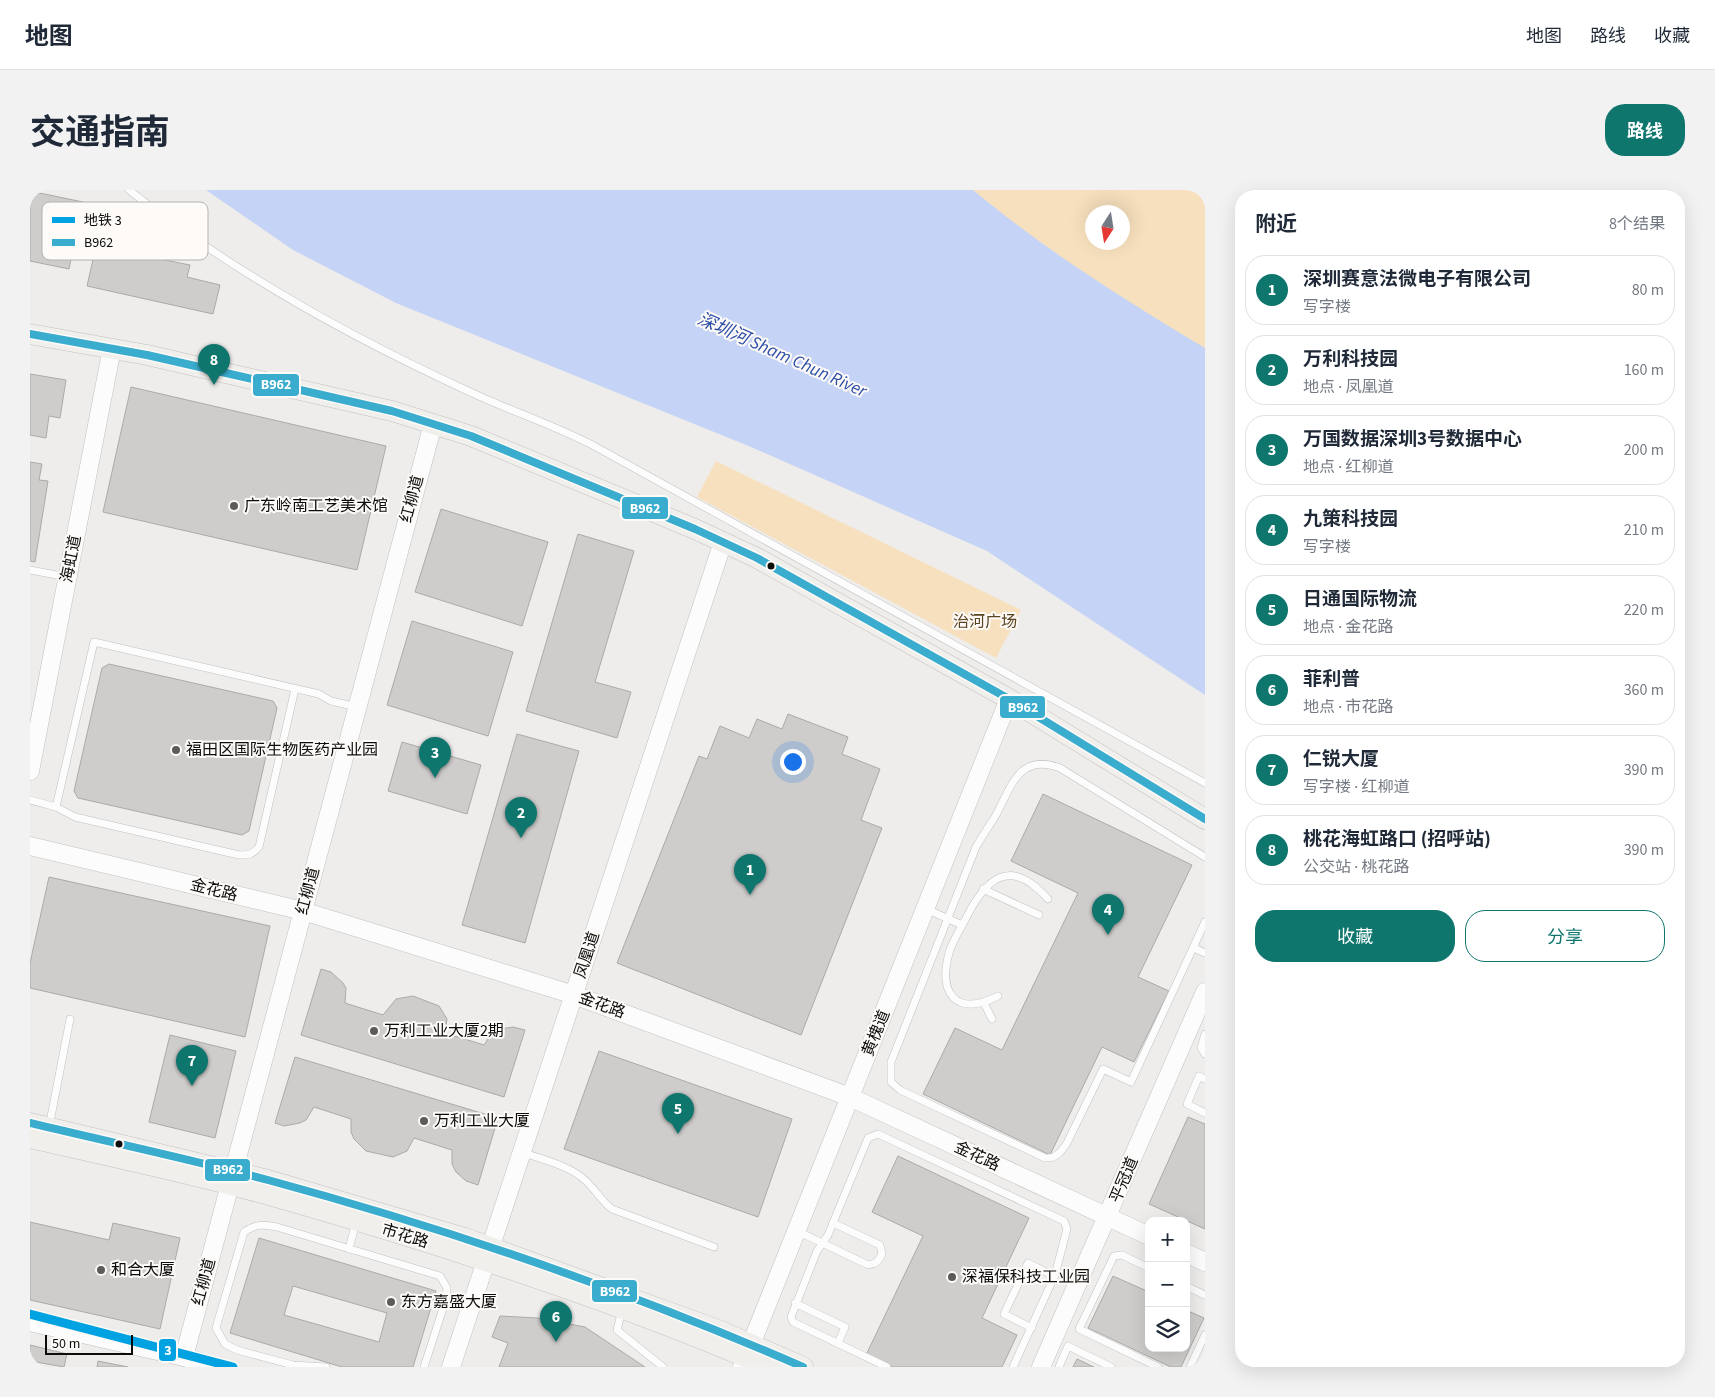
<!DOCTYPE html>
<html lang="zh">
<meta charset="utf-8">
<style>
:root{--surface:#fff;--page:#f2f2f3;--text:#1f2937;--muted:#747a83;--line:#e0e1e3;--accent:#0f766e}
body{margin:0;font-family:"Source Sans 3","Noto Sans SC",sans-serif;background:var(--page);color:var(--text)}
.controls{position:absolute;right:15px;bottom:15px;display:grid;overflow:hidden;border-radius:10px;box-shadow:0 5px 20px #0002}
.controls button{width:45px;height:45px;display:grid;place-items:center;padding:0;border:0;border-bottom:1px solid var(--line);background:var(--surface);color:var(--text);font:25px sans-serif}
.compass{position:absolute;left:1055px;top:15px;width:45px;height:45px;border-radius:50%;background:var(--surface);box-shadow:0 5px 20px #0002;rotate:192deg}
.scale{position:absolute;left:15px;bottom:12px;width:88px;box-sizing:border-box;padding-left:5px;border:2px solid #0c0c0b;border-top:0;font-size:14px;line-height:18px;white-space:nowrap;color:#0c0c0b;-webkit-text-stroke:4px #fdfaf7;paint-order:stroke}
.you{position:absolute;left:762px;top:571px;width:18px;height:18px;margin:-12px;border:4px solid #fff;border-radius:50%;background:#1a73e8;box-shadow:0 0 0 8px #1a73e833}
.badge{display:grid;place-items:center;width:32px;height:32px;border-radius:50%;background:var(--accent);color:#fff;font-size:16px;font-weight:700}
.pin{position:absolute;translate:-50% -41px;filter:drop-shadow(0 1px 2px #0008)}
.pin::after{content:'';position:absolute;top:26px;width:18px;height:15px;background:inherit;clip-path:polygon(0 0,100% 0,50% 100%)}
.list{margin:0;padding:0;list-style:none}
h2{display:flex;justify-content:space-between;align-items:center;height:65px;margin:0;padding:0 20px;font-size:21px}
h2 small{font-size:16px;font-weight:400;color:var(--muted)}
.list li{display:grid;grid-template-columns:32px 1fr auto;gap:15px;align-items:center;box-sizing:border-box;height:70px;margin:0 10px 10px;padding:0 10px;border:1px solid var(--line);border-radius:20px}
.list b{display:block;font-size:19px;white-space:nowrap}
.list p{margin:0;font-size:16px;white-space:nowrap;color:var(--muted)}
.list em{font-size:16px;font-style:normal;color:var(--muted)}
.actions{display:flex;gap:10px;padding:15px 20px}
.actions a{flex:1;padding:11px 0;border:1px solid var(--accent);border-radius:20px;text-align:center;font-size:18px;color:var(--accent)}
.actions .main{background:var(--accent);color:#fff}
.icon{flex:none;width:28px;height:28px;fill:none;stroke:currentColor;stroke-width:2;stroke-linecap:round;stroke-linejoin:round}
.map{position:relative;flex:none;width:1175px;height:1177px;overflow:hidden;border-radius:20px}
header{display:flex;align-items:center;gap:30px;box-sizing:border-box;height:70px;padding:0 25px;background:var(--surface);border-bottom:1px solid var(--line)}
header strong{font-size:24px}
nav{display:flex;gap:28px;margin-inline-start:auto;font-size:18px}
.intro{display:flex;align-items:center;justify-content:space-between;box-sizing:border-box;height:120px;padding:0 30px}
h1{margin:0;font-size:35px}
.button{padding:12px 22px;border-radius:20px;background:var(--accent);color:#fff;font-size:18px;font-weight:700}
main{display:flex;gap:30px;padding:0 30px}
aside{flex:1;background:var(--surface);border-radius:20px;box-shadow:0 5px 20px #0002}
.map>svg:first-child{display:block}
.green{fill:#f7e0bd;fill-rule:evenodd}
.water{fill:#c5d4f6}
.building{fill:#cecdcc;stroke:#abaaa8;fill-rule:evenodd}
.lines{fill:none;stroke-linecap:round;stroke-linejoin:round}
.service-casing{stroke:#c1c1c0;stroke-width:8}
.tertiary-casing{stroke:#c1c1c0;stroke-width:19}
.secondary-casing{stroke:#c1c1c0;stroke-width:21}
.service{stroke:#fcfcfc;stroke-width:7}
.tertiary{stroke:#fcfcfc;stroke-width:18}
.secondary{stroke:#f1efec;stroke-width:20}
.bus-1-casing{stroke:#fdfaf7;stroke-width:11}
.bus-1{stroke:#3aacce;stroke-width:8}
.metro-1-casing{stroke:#fdfaf7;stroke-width:12}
.metro-1{stroke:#00a2e1;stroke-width:9}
.poi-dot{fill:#5b5b59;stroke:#fdfaf7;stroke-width:2}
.bus-dot{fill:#0c0c0b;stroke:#fdfaf7;stroke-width:2}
.labels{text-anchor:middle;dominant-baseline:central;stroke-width:4;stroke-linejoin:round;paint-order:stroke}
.street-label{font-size:16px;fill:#0c0c0b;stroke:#fdfaf7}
.poi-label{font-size:16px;fill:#0c0c0b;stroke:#fdfaf7;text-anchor:start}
.park-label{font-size:16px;fill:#5b4521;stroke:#fdfaf7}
.water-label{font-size:18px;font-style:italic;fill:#2d4fa9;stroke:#fdfaf7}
.key{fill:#fdfaf7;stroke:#b5b3b0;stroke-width:1}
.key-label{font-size:14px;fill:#0c0c0b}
.line-badge{stroke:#fdfaf7;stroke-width:2}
.badge-label{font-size:14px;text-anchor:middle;font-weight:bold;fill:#fff}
</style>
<header>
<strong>地图</strong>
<nav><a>地图</a><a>路线</a><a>收藏</a></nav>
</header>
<div class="intro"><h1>交通指南</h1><a class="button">路线</a></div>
<main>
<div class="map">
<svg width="1175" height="1177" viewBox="0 0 1175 1177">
<rect width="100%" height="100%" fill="#eeedeb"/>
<g class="green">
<path d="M666 0H1175V296ZM1062 22H1092V52H1062Z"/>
<path d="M686 271 991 420 966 468 667 307Z"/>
</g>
<path class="water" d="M176 0H943C1015 60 1095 110 1175 158V505L957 361 721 257 366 113 263 60Z"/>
<g class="building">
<path d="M0 1 53 12 39 79 0 71Z"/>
<path d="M72 30 107 38 106 45 119 48 118 54 133 57 130 69 160 75 157 87 190 95 183 124 57 96Z"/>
<path d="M0 184 36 190 30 228 19 226 16 248 0 245Z"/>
<path d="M101 197 356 256 327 380 73 322Z"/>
<path d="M0 272 12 274 9 290 18 291 5 372 0 371Z"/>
<path d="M411 319 518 352 492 436 385 402Z"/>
<path d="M548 344 604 361 565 492 601 502 587 548 496 521Z"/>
<path d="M382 431 483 462 458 546 357 515Z"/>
<path d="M79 474 243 511 247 518 219 641 212 645 48 608 44 601 72 478Z"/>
<path d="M758 524 818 547 812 564 850 579 831 630 852 638 771 845 587 773 669 566 677 569 690 536 719 548 727 529 752 539Z"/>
<path d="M487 544 549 561 495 753 432 735Z"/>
<path d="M372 552 451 575 437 624 358 601Z"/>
<path d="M1013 604 1162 675 1108 787 1139 801 1104 872 1072 857 1020 965 893 904 925 838 972 860 1048 703 981 671Z"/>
<path d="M19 687 240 736 215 847 0 798V773Z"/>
<path d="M291 779 301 782 313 793 316 798 315 813 353 825 366 809 383 806 409 816 417 829 415 843 454 855 462 843 470 839 483 837 495 840 474 907 271 845Z"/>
<path d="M140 845 206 861 185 948 119 932Z"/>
<path d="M569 861 762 929 728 1027 534 959Z"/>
<path d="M265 867 468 928 448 995 436 991 426 982 422 974V960L384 948 377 961 363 967 336 961 324 949 321 942V929L284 917 276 930 270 933 254 936 245 933Z"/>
<path d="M1158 927 1175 934V1039L1119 1014Z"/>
<path d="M868 966 999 1028 952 1128 987 1145 972 1177H863L836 1165 893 1046 842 1022Z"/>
<path d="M0 1032 79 1050 83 1033 150 1048 130 1139 0 1110Z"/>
<path d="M229 1048 406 1101 383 1177H312L200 1143ZM263 1096 357 1123 349 1152 254 1125Z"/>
<path d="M1083 1086 1119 1102V1158H1156V1120L1174 1128 1151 1177H1141L1058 1138Z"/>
<path d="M470 1126 507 1128 555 1137 615 1177H469L478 1153 462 1147Z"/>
<path d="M0 1155 37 1164 34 1177 0 1171Z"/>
<path d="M1047 1169 1064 1177H1043Z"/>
<path d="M68 1171 98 1177H67Z"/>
</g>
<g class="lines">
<g class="service-casing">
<g id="service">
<path d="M99 0C202 82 318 146 438 201 480 221 525 235 566 257L1175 593"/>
<path d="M0 380 37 387"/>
<path d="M0 610 26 617 45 627 209 665C219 665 223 664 229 657L265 499"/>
<path d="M26 617 64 452 289 504 301 511 327 517"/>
<path d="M1175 667 1030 578C986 561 980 603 963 630 957 639 951 648 946 657L861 872V892L870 900 1015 968C1026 969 1031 962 1037 953L1073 879 1101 892 1175 732"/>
<path d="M953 699 1009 725"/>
<path d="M896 719 932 735"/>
<path d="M1164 758 1175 763"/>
<path d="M968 806C926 827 908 804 919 763 922 752 929 741 934 732 955 689 979 665 1018 709"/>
<path d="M954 813 962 829"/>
<path d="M1175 844 1171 858 1175 864"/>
<path d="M1175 889 1169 886 1157 914 1175 923"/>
<path d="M19 937 40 829"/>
<path d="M492 962C513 970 539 975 556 991 566 1000 571 1011 582 1019L684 1057"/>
<path d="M767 1041 836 1074C844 1076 849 1071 852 1064L850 1055 803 1033"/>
<path d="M319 1059 326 1032"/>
<path d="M1119 1078 1092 1065 1084 1066 1049 1139 1128 1177"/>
<path d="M1156 1096 1175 1105"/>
<path d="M765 1113 815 1137 808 1153"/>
<path d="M592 1120 587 1140 633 1177"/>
<path d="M1002 1138 974 1124 998 1073 1024 1086"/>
<path d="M296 1177 263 1175 207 1160 195 1154 186 1138 214 1042C226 1034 233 1034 247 1037L410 1086 417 1098 416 1109 394 1177"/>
<path d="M857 1177 763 1132 761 1127 787 1061 798 1045 838 948 848 944 1034 1031 1037 1039 1025 1085 983 1177"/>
<path d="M1029 1177 1038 1156 1081 1177"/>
<path d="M1160 1177 1175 1145"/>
<path d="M1173 1177 1175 1172"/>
</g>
</g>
<g class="tertiary-casing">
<g id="tertiary">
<path d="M0 581 82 158"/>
<path d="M0 656 273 721 544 805 820 907 1119 1046"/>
<path d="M1156 1063 1175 1072"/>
<path d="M0 1132 154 1167 186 1177"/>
<path d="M154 1167 403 234"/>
<path d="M421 1177 693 352"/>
<path d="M712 1177 979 509"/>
<path d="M1011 1177 1175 802"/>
</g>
</g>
<g class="secondary-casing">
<g id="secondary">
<path d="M0 144 117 165 362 221 441 246 665 339 727 368 979 509 1175 629"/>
<path d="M0 933 238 990 435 1048 691 1141 773 1177"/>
<path d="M0 948C78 966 157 982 235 1004 405 1052 576 1107 739 1177"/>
</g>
</g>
<use href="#service" class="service"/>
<use href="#tertiary" class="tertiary"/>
<use href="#secondary" class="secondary"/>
<g class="bus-1-casing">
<g id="bus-1">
<path d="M0 144 117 165 362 221 441 246 665 339 727 368 979 509 1175 629"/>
<path d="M0 933C79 952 159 969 238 990 419 1039 601 1102 773 1177"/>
</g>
</g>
<use href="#bus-1" class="bus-1"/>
<g class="metro-1-casing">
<path id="metro-1" d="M0 1124 203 1177"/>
</g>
<use href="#metro-1" class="metro-1"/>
</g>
<g class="poi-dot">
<circle cx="204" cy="316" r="5"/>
<circle cx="146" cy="560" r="5"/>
<circle cx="344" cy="841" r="5"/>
<circle cx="394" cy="931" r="5"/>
<circle cx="71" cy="1080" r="5"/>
<circle cx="922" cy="1087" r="5"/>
<circle cx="361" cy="1112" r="5"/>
</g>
<g class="bus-dot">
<circle cx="741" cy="376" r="4.5"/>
<circle cx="89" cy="954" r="4.5"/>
</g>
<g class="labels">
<g class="street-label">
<text transform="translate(382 309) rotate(-75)">红柳道</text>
<text transform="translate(41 369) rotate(-79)">海虹道</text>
<text transform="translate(184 700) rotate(14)">金花路</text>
<text transform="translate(278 701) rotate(-75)">红柳道</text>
<text transform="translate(557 765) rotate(-72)">凤凰道</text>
<text transform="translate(572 815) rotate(20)">金花路</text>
<text transform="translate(846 843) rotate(-68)">黄槐道</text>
<text transform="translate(947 966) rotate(25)">金花路</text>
<text transform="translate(1094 990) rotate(-67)">平冠道</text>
<text transform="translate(375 1046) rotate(17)">市花路</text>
<text transform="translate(174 1092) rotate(-75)">红柳道</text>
</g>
<g class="poi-label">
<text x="214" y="316">广东岭南工艺美术馆</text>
<text x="156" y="560">福田区国际生物医药产业园</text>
<text x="354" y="841">万利工业大厦2期</text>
<text x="404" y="931">万利工业大厦</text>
<text x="81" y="1080">和合大厦</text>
<text x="932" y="1087">深福保科技工业园</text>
<text x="371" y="1112">东方嘉盛大厦</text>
</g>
<g class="park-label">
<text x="955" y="432">治河广场</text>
</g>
<g class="water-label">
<text transform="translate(752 165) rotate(24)">深圳河 Sham Chun River</text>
</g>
</g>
<rect x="12" y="12" width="166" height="58" rx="8" class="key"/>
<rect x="22" y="27" width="23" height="6" fill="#00a2e1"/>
<rect x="22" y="49" width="23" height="7" fill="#3aacce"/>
<g class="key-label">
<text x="54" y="35">地铁 3</text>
<text x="54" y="57">B962</text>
</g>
<g class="line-badge">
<rect x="222" y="183" width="48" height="24" rx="5" fill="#3aacce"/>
<rect x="591" y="306" width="48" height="24" rx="5" fill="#3aacce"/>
<rect x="969" y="505" width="47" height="24" rx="5" fill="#3aacce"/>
<rect x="174" y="968" width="47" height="24" rx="5" fill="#3aacce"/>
<rect x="561" y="1089" width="47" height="24" rx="5" fill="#3aacce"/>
<rect x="128" y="1148" width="19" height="24" rx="5" fill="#00a2e1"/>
</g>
<g class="badge-label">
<text x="246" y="199">B962</text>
<text x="615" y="323">B962</text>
<text x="993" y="522">B962</text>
<text x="198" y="984">B962</text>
<text x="585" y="1106">B962</text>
<text x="138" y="1165">3</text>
</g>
</svg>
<div class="controls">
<button>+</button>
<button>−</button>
<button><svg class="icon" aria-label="layers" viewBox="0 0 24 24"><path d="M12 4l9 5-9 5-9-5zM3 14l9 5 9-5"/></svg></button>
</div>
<svg class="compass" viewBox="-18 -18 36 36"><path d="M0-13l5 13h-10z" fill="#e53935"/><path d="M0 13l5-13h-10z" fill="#747a83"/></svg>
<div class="scale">50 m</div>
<div class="you"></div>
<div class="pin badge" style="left:720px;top:705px">1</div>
<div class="pin badge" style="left:491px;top:648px">2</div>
<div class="pin badge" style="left:405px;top:588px">3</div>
<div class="pin badge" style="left:1078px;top:745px">4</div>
<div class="pin badge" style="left:648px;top:944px">5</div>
<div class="pin badge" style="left:526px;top:1152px">6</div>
<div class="pin badge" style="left:162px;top:896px">7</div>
<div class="pin badge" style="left:184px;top:195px">8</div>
</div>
<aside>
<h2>附近<small>8个结果</small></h2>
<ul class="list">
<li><span class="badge">1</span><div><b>深圳赛意法微电子有限公司</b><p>写字楼</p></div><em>80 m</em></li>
<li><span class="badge">2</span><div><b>万利科技园</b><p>地点 · 凤凰道</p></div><em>160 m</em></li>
<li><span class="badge">3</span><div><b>万国数据深圳3号数据中心</b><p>地点 · 红柳道</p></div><em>200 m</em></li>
<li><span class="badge">4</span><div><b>九策科技园</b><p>写字楼</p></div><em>210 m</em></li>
<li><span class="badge">5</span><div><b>日通国际物流</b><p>地点 · 金花路</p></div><em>220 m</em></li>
<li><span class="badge">6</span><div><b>菲利普</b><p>地点 · 市花路</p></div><em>360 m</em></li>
<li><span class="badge">7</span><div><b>仁锐大厦</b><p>写字楼 · 红柳道</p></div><em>390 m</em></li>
<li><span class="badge">8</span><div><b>桃花海虹路口 (招呼站)</b><p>公交站 · 桃花路</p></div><em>390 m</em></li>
</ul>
<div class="actions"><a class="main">收藏</a><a>分享</a></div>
</aside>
</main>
